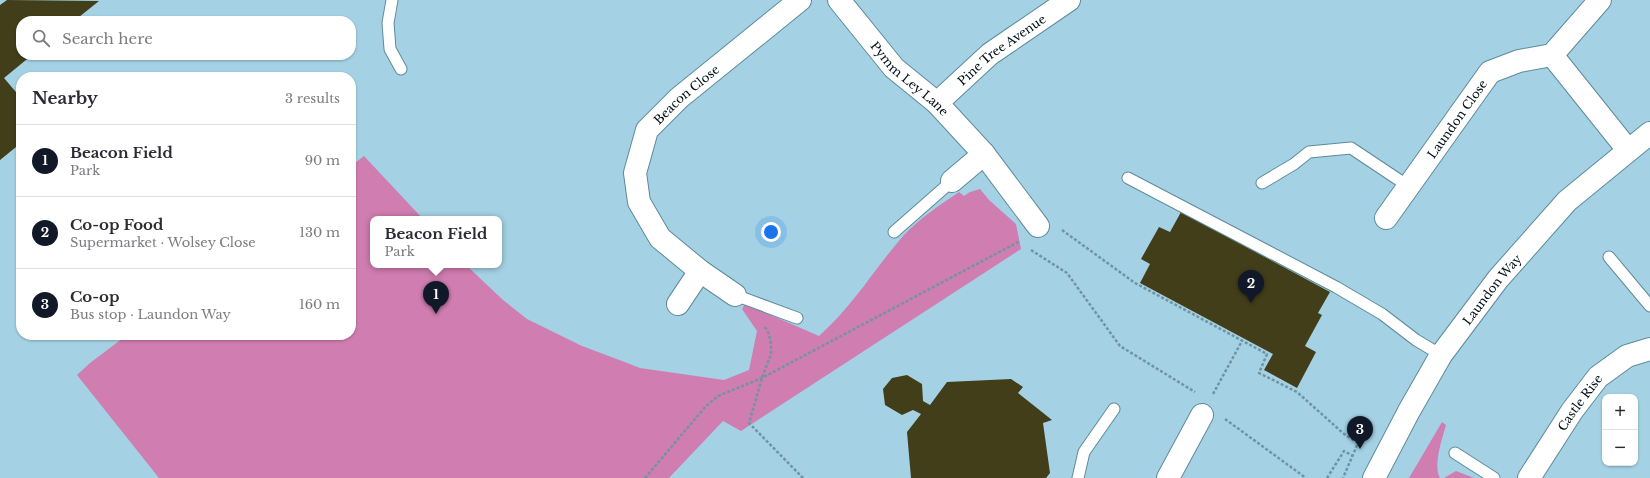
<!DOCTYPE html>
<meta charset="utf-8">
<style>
:root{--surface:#fff;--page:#f7f7f7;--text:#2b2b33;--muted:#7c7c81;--line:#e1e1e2;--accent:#111827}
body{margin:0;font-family:"Libre Baskerville",serif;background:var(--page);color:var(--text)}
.controls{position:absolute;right:12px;bottom:12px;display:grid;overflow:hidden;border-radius:8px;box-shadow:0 1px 3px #0004}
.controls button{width:36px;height:36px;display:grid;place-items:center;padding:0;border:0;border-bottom:1px solid var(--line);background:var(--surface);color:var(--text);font:20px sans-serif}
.you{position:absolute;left:771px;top:232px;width:14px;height:14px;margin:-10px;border:3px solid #fff;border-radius:50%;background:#1a73e8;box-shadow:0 0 0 6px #1a73e833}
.badge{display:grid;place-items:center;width:26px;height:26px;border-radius:50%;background:var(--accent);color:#fff;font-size:13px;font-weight:700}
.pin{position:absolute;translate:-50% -33px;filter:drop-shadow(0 1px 2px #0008)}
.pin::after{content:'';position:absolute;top:21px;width:14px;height:12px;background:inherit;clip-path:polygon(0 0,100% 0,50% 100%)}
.popup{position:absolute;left:370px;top:216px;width:132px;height:52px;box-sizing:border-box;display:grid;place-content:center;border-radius:8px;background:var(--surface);filter:drop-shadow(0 1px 3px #0005);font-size:13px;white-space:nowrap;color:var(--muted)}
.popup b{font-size:15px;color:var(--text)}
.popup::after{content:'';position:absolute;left:50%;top:100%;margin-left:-8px;border:8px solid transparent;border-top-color:var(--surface)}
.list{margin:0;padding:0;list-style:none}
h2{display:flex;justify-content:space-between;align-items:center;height:52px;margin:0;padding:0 16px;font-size:17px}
h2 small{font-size:13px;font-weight:400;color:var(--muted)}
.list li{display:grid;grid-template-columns:26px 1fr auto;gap:12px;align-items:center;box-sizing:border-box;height:72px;padding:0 16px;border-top:1px solid var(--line)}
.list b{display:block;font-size:15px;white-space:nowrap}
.list p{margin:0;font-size:13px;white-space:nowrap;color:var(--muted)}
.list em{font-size:13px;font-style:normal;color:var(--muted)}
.icon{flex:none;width:22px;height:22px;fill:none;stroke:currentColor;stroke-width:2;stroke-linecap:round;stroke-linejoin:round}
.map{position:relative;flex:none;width:1650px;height:478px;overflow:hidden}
.search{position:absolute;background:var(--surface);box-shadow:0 1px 3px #0004;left:16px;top:16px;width:340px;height:44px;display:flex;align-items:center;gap:10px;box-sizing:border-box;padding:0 14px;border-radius:16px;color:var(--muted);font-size:15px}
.panel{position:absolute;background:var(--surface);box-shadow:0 1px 3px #0004;left:16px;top:72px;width:340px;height:268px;border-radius:16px}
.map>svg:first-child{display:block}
.green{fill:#d07db1}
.building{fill:#423e19}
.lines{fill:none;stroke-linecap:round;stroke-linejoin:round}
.service-casing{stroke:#5e8b9b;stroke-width:13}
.minor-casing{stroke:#5e8b9b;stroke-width:24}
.path{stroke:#7194a3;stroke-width:2.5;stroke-dasharray:3 2;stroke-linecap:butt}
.service{stroke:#fff;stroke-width:11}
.minor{stroke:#fff;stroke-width:22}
.labels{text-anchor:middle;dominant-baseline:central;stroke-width:4;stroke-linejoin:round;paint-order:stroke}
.street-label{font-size:12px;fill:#000e14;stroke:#b0e0f1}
</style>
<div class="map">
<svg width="1650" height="478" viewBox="0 0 1650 478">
<rect width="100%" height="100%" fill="#a4d2e4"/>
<g class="green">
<path d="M364 156 423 219H373V265H466L503 300 527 319 582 346 622 361 640 368 724 380 749 370 757 331 742 309 745 304 819 336C854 305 874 269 904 235 920 218 940 205 959 192L964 196 970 192 980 189 989 200 1016 224 1021 249 741 431 723 421 669 478H159L77 375 90 363 127 335H351V166Z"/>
<path d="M1442 422 1446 425C1442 439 1433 465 1440 478H1409Z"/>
<path d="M1456 471 1474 478H1444Z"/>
</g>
<g class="building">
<path d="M7 0 99 1 74 21H21V55H32L4 78 21 98V143L0 160V5Z"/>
<path d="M1181 212 1330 292 1318 313 1322 315 1305 346 1316 352 1297 388 1264 370 1273 354 1140 283 1150 264 1141 259 1159 227 1170 232Z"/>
<path d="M907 375 922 384 923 401 930 405 947 382 1011 379 1023 387 1018 393 1052 420 1043 423 1050 473 1046 478H911L907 432 921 414 913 410 902 415 885 405 883 389 892 378Z"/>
</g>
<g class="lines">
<g class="service-casing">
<g id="service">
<path d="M392 0 388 23 390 49 401 69"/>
<path d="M1128 178 1336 287 1382 314 1416 340 1441 355"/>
<path d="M1262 183 1294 164 1309 152 1351 148 1408 186"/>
<path d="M894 232 952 181"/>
<path d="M1609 257 1650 306"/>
<path d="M735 295 797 318"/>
<path d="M1455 453 1494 478"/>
<path d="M1078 478 1084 452 1114 409"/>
</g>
</g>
<g class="minor-casing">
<g id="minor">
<path id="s1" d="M839 0 894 68 937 103 984 154 1038 226"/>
<path d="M1552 55 1600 0"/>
<path id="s2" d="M937 103 990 54 1069 0"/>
<path d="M952 181 984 154"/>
<path id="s3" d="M1386 218 1490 72 1519 61 1552 55 1628 150"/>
<path id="s4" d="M735 295 700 271 660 238 639 202 635 173 647 130 679 98 800 0"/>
<path d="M678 304 700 271"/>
<path d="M1168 478 1202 415"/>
<path id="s5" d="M1374 478 1409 411 1441 355 1498 279 1567 201 1650 133"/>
<path id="s6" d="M1529 478 1572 411 1598 377 1627 356 1650 349"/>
</g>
</g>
<g class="path">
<path d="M1062 230 1135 283 1267 354 1259 373 1297 392 1344 434 1358 443 1343 478"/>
<path d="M1031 250 1067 273 1120 346 1195 392"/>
<path d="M765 327 769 334 771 344V354L762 378 749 423 803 478"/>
<path d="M1213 394 1242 341"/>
<path d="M1225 419 1306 478"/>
<path d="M645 478 706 406 718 396 762 378 1020 241"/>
<path d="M1327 478 1344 451 1353 456"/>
</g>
<use href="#service" class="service"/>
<use href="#minor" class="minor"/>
</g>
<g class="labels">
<g class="street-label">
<text stroke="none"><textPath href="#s2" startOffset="84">Pine Tree Avenue</textPath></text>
<text stroke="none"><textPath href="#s1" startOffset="106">Pymm Ley Lane</textPath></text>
<text stroke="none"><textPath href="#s4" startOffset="263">Beacon Close</textPath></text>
<text stroke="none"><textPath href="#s3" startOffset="122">Laundon Close</textPath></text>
<text stroke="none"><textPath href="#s5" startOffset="223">Laundon Way</textPath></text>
<text stroke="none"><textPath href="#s6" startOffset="91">Castle Rise</textPath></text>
</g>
</g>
</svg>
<div class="controls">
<button>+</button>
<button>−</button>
</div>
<div class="you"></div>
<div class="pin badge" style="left:436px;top:314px">1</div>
<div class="popup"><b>Beacon Field</b>Park</div>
<div class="pin badge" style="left:1251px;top:303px">2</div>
<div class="pin badge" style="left:1360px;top:449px">3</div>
<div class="search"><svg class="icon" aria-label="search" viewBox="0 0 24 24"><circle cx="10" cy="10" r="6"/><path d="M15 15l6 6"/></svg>Search here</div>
<section class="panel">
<h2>Nearby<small>3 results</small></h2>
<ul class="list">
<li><span class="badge">1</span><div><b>Beacon Field</b><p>Park</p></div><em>90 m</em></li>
<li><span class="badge">2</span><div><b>Co-op Food</b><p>Supermarket · Wolsey Close</p></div><em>130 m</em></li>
<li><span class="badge">3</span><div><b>Co-op</b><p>Bus stop · Laundon Way</p></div><em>160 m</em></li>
</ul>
</section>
</div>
